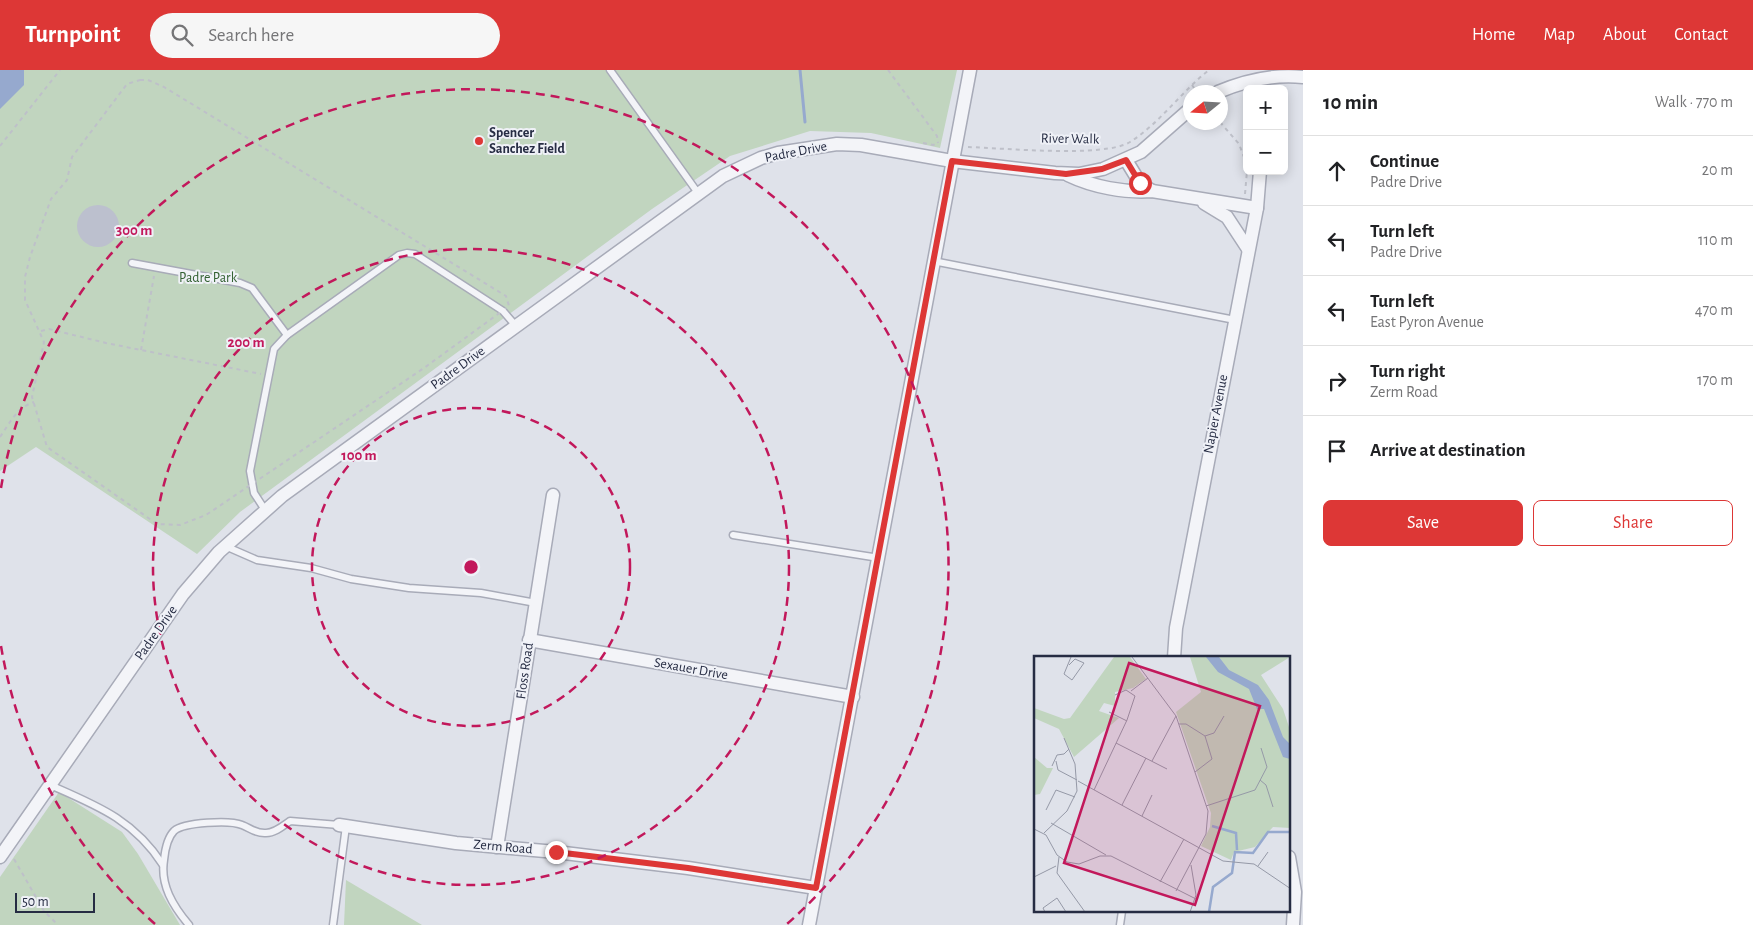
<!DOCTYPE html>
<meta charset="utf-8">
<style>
:root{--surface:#fff;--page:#f6f6f6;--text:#202124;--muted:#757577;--line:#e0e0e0;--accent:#dd3736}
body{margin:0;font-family:"Alegreya Sans",sans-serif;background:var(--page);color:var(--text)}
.controls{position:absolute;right:15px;top:15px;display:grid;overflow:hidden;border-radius:8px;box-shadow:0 2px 12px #0003}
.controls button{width:45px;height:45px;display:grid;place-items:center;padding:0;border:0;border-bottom:1px solid var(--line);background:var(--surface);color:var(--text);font:25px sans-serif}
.compass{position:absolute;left:1183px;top:15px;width:45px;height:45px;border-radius:50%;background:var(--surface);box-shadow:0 2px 12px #0003;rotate:252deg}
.scale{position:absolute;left:15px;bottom:12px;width:80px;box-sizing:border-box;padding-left:5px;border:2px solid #262c43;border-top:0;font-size:14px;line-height:18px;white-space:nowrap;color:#262c43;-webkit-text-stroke:4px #eff1f7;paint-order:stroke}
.stop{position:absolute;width:15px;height:15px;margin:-11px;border:4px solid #dd3736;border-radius:50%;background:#fff}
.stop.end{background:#dd3736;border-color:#fff;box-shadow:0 1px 5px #0008}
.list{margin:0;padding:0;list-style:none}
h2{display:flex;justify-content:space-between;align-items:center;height:65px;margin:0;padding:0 20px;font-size:21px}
h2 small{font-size:16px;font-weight:400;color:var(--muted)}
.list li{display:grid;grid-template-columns:32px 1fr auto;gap:15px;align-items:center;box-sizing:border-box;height:70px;padding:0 20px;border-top:1px solid var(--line)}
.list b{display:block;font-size:19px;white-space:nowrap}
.list p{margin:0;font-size:16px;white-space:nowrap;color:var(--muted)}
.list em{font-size:16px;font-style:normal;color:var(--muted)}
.actions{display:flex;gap:10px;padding:15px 20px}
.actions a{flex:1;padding:11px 0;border:1px solid var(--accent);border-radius:8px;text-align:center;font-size:18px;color:var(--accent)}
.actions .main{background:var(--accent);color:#fff}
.icon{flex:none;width:28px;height:28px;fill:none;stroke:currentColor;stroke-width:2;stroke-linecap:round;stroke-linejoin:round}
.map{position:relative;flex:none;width:1303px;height:855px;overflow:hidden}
header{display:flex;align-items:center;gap:30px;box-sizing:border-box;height:70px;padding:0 25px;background:var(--accent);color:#fff}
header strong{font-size:24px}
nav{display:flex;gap:28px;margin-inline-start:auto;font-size:18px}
.search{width:350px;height:45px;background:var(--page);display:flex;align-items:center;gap:12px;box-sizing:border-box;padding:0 18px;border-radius:28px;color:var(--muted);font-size:19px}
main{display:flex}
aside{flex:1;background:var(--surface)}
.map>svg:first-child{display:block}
.green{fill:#c1d5bf}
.water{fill:#96a9ce}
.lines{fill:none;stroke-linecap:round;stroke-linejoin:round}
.stream{stroke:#96a9ce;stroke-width:3}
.building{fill:#bcc0ce}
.lane-casing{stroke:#a8abb8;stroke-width:9}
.street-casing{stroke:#a8abb8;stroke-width:15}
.path{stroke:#bec0c9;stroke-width:2;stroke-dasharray:4 4;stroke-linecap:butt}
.lane{stroke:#f3f4f8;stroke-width:6}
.street{stroke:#f3f4f8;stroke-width:12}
.route{stroke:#dd3736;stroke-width:6}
.ring{fill:none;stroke:#c2185b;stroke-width:2.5;stroke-dasharray:9 6}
.poi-dot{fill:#dd3736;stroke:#eff1f7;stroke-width:2}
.labels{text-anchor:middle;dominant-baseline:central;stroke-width:4;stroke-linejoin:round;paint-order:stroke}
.poi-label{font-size:14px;font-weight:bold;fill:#262c43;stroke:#eff1f7;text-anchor:start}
.street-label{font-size:14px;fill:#262c43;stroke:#eff1f7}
.park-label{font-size:14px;fill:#336132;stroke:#eff1f7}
.inset-river{fill:none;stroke:#96a9ce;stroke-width:2.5}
.inset-road{fill:none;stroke:#9599a7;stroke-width:1}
.view{fill:#c2185b;fill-opacity:0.15;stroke:#c2185b;stroke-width:2.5}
.inset-edge{fill:none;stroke:#262c43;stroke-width:2.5}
.centre{fill:#c2185b;stroke:#eff1f7;stroke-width:2.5}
.ring-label{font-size:15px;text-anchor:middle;font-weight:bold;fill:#c2185b;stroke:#eff1f7;stroke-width:4;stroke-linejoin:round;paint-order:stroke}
</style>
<header>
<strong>Turnpoint</strong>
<div class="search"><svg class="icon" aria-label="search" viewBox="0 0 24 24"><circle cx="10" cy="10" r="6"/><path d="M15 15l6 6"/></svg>Search here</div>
<nav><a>Home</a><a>Map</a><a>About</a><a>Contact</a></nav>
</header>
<main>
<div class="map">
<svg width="1303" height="855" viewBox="0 0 1303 855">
<rect width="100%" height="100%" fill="#dfe2ea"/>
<g class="green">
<path d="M0 0H957L940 78 871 63 810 61 730 86 652 139 240 442 197 484 36 377 0 401Z"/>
<path d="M59 722 122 762 138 784 180 855H0V807Z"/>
<path d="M346 810 422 855H344Z"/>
</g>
<path class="water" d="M0 0H24V15L0 39Z"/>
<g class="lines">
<path class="stream" d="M800 0 805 52"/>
</g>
<circle class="building" cx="98" cy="156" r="21"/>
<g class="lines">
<g class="lane-casing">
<g id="lane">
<path d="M610 0 698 123"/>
<path d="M933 191 1235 250"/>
<path d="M132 193 240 213 252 218 287 265"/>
<path d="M265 440 254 423 250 401 274 279 287 265 399 185 407 183 415 184 503 241 516 256"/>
<path d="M733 465 879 488"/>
<path d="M225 476 257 490 311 498 351 509 409 518 481 523 536 533"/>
<path d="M50 715C98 736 134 750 163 795"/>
<path d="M189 855C173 836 160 815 164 790 165 780 167 768 174 761 184 752 230 750 242 755 250 758 256 764 266 763 275 763 283 756 290 751L339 755"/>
<path d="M333 855 346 756"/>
<path d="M1120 855 1122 841"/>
</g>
</g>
<g class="street-casing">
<g id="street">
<path d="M1218 22C1244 11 1275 4 1303 7"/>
<path d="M1126 90 1140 113 1152 121"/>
<path d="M1068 105C1093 117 1125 123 1152 121L1257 138"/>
<path d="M1204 133 1227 147 1248 179"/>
<path d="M529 570 853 627"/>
<path d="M1174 588 1176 558 1257 138 1260 101"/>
<path d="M339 755 456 773 556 782 688 798 816 818"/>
<path d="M497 777 553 425"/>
<path d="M0 787 183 524 219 482 282 426 723 106 761 88 778 83 837 74 861 75 952 91 1055 103 1079 104 1103 99 1141 82 1190 39"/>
<path d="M1289 787 1295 822 1293 855"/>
<path d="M809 855 970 0"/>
</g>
</g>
<g class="path">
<path d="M888 0 937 66 938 73"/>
<path d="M140 10H148L164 17 506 226 509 236 424 298 206 445 180 455 157 454 47 377 32 327 44 272 25 230V207L30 187 51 129 67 110 72 87 127 14Z"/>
<path d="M1192 15 1197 22"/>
<path d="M1220 52 1239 74 1247 95"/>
<path d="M923 73 933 75 938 73"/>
<path d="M0 76 60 0"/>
<path d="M968 77C1003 78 1104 88 1130 72 1160 53 1181 22 1209 0"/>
<path d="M1245 124 1247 101"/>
<path d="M41 261 49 259 106 273 261 304"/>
<path d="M141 280 154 206"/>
<path d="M0 367C10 353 16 338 34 332"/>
<path d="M14 789 44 841 58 855"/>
</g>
<use href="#lane" class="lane"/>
<use href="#street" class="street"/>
</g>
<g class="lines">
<path class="route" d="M556 782 688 798 816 818 952 91 1066 104 1102 99 1126 90 1140 113"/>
</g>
<g class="ring">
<circle cx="471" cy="497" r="159"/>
<circle cx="471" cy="497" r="318"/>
<path d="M155 854A477 477 0 0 1 1 576M1 418A477 477 0 1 1 787 854"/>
</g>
<circle class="poi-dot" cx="479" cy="71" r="5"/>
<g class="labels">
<g class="poi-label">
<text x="489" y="63">Spencer<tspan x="489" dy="16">Sanchez Field</tspan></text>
</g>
<g class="street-label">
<text transform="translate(1070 69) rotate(1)">River Walk</text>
<text transform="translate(796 82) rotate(-11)">Padre Drive</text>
<text transform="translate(458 298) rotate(-36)">Padre Drive</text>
<text transform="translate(1216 344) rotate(-79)">Napier Avenue</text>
<text transform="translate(156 563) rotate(-55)">Padre Drive</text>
<text transform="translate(691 599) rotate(10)">Sexauer Drive</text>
<text transform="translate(525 601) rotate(-82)">Floss Road</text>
<text transform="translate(503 777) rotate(5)">Zerm Road</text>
</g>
<g class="park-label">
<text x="208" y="208">Padre Park</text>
</g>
</g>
<g transform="translate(1034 586)">
<rect width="256" height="256" fill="#dfe2ea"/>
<path d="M80 1H96L112 23 99 32 81 36V50L70 47 65 55 85 62 40 101 25 73 0 62V52L30 63 36 62ZM156 1H256L227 19 249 53 256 74V172L239 171 221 191 200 196 197 204 167 190 176 171 177 157 142 56 167 36ZM0 101 13 112H19L6 138 0 139Z" fill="#c1d5bf"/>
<path d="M172 1H185L195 14 224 29 235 44 249 81 256 88V103L249 101 230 53H223L215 33 184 16Z" fill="#96a9ce"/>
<path class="inset-river" d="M178 170 202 177 203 194M175 256 179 231 198 217 201 196 219 197 234 176H257"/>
<path class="inset-road" d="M98 1 142 60 174 155 172 178 142 235M35 9 41 3 50 7 38 24 30 18 37 1M97 35 114 22M75 56 93 65M145 68H152L171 80 178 103 161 116M171 80 180 77 190 60M82 87 133 113M22 105 24 114 43 124M118 105 142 60M18 110 23 99 30 98 35 93M226 124 232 129 239 151M44 125 189 205 220 208 257 233M60 134 93 64 101 40 92 34 81 39M88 149 112 102M172 150 221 134 233 111 227 92M12 154 22 134 41 141M108 160 118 139M17 167 72 199M0 173 12 179 23 199 33 206 45 208 66 200H77L162 243M10 177 33 155 43 135 41 108 30 82M25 201 23 217 51 256M224 210 234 196M0 221 22 210M126 226 150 183M11 256 9 252 23 242 32 256M156 256 162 239 157 209"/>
<path class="view" d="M95 7 226 50 161 249 30 207Z"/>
<rect width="256" height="256" class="inset-edge"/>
</g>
<circle cx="471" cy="497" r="8" class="centre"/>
<g class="ring-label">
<text x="134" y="165">300 m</text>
<text x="246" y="277">200 m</text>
<text x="359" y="390">100 m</text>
</g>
</svg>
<div class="controls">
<button>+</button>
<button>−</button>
</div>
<svg class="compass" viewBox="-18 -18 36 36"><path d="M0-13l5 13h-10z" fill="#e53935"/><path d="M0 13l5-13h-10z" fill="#757577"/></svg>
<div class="scale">50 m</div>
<div class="stop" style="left:1140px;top:113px"></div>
<div class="stop end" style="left:556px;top:782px"></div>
</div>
<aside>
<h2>10 min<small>Walk · 770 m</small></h2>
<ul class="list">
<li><svg class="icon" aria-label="ahead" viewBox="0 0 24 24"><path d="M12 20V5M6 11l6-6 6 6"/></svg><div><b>Continue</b><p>Padre Drive</p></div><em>20 m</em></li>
<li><svg class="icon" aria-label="left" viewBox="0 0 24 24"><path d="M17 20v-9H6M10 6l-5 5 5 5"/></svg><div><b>Turn left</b><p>Padre Drive</p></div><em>110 m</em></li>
<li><svg class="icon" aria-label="left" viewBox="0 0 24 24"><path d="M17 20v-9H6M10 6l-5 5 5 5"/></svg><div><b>Turn left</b><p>East Pyron Avenue</p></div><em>470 m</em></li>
<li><svg class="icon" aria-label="right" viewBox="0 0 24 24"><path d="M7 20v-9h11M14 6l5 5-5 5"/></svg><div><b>Turn right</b><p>Zerm Road</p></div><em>170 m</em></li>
<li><svg class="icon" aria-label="arrive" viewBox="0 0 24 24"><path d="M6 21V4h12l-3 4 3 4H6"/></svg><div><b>Arrive at destination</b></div></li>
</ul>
<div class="actions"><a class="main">Save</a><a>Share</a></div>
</aside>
</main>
